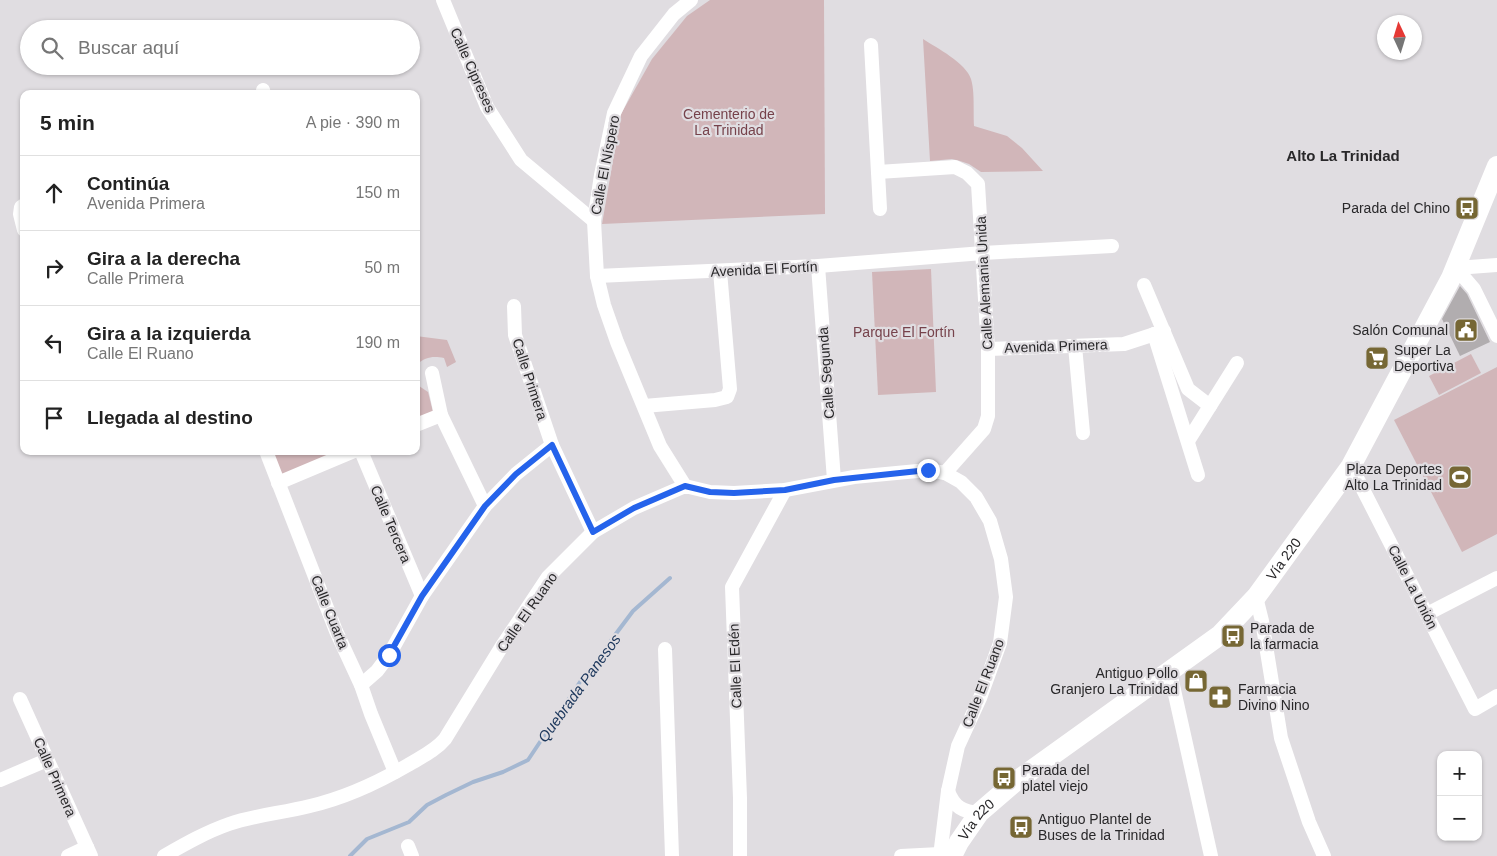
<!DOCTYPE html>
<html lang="es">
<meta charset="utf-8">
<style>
:root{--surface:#fff;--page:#f6f6f6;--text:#222;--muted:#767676;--line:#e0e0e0}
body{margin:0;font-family:Arial,sans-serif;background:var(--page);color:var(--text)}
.controls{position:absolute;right:15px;bottom:15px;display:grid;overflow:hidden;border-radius:10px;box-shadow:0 1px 4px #0004}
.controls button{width:45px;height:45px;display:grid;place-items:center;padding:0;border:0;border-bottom:1px solid var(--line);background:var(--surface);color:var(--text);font:25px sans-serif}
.compass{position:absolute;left:1377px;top:15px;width:45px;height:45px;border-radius:50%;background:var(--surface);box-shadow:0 1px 4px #0004;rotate:356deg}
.stop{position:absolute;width:15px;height:15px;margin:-11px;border:4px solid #2563eb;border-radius:50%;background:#fff}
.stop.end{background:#2563eb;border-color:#fff;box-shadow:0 1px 5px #0008}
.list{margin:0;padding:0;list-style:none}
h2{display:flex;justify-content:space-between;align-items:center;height:65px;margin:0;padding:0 20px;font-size:21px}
h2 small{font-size:16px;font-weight:400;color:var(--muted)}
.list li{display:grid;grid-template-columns:32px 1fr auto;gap:15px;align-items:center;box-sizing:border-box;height:75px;padding:0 20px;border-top:1px solid var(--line)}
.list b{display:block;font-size:19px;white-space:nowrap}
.list p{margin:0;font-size:16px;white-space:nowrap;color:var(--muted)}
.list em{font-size:16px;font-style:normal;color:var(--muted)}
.icon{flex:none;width:28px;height:28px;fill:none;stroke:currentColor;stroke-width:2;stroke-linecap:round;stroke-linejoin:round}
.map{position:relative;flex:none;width:1497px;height:856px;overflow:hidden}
.search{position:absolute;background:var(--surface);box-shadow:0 1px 4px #0004;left:20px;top:20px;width:400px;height:55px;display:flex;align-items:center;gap:12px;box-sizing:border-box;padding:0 18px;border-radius:28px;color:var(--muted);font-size:19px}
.panel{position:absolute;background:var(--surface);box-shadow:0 1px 4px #0004;left:20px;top:90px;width:400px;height:365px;border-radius:10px}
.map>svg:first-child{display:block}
.green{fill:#d1b6b9}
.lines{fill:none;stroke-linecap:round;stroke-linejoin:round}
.stream{stroke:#a4b7d1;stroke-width:4}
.building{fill:#b1adaf}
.minor{stroke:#fff;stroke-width:14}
.secondary{stroke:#fff;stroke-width:20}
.route{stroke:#2563eb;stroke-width:6}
.labels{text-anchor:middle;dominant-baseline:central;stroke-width:4.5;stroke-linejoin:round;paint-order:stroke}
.street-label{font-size:14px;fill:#29282a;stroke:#e0dde1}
.park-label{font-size:14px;fill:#76424b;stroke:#e0dde1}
.poi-label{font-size:14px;fill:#29282a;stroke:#e0dde1;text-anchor:start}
.neighbourhood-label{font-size:15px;font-weight:bold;fill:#29282a;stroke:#e0dde1}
.water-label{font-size:15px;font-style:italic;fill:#1b365b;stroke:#e0dde1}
</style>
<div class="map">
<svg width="1497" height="856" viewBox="0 0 1497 856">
<rect width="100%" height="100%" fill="#e0dde1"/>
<g class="green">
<path d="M710 0H824L825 214 602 224 621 114 652 59 687 16Z"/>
<path d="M923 39C937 48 966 63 971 79 975 92 973 112 974 126L1007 136 1022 148 1043 171 981 172 969 164 960 161 952 159 930 161Z"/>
<path d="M931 269 936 392 878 395 872 272Z"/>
<path d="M416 336 447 340 456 362 447 367 444 358C432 356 426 357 416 365Z"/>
<path d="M1471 354 1481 373 1439 395 1429 376Z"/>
<path d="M1497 367V534L1462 552 1394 420Z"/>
<path d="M416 384 428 392 433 412 416 419Z"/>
<path d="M272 451H339L280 476Z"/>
</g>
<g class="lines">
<path class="stream" d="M350 856 367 839 409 822 427 805 446 795 473 782 503 772 528 760 582 679 595 666 612 639 633 611 670 578"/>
</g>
<g class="building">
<path d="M1460 286 1467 294 1490 342 1460 356 1442 319Z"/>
<path d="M1201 670 1204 690 1189 693V683L1191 678Z"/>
</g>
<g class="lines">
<g class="minor">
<path d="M443 0 487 107 521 160 594 221"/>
<path d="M871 45 880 209"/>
<path d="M263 90 264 94"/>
<path d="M878 172 955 167 967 173 978 184 988 349V416L984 429 945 473"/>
<path d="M24 205 21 207 20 214 24 230"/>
<path d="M818 266 834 480"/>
<path d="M1456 268 1474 289 1497 336"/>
<path d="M1456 268 1497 265"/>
<path d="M597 276 818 266 983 253 1112 246"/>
<path d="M1144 285 1188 389 1210 406"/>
<path d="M514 306 515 335 552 445 593 532"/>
<path d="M1154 334 1198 475"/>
<path d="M1075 346 1083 433"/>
<path d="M988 349 1124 344 1164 331"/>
<path d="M432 373 441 415 485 506"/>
<path d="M644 406 715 400 727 397 730 389 720 271"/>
<path d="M416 425 441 415"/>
<path d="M1188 441 1237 363"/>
<path d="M266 451 336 631 361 685 371 714 395 772"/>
<path d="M361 451 422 596"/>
<path d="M1351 466 1475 709 1497 696"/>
<path d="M278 483 354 451"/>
<path d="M685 486 660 446 617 342 604 305 597 276 594 221 601 175 614 113 641 56 674 14 691 0"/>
<path d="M1256 597 1262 621 1281 738 1309 822 1324 856"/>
<path d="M1427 614 1497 578"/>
<path d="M665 649 672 856"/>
<path d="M1170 672 1211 856"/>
<path d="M361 685 377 671 389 655 422 596 485 506 516 474 552 445"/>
<path d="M20 699 91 856"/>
<path d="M0 780 47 760"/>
<path d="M948 791C954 807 963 812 979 813"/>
<path d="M408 846 412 856"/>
<path d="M68 856 87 847"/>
<path d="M164 856C185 844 206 832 229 824 255 815 283 813 310 806 345 798 377 783 408 765 421 757 435 751 445 739L502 646 548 577 593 532 634 508 685 486 710 492 734 493 785 490 854 477 928 470 945 473 961 482 976 497 990 521 1001 559 1006 597 1000 643 980 698 958 746 948 791 940 856"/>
<path d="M740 856V798L732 587 785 490"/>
<path d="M901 856 940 854"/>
</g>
<path class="secondary" id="s1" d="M952 856 959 842 979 813 1015 782 1220 635 1256 597 1351 466 1451 278 1497 166"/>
</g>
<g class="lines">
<path class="route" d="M389 655 422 596 485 506 516 474 552 445 593 532 634 508 685 486 710 492 734 493 785 490 834 480 928 470"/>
</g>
<defs>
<g id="bus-square" transform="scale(1.25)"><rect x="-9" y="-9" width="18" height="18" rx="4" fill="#766734" stroke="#e0dde1"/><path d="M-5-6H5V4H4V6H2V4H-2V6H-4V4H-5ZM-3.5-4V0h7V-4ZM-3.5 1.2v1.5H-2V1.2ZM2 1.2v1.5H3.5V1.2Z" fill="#fff"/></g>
<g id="civic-square" transform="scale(1.25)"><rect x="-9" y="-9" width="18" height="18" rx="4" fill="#766734" stroke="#e0dde1"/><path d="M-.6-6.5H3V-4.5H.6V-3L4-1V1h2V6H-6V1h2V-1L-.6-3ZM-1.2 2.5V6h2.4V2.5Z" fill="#fff"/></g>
<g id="supermarket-square" transform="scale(1.25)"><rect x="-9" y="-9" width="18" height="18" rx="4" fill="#766734" stroke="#e0dde1"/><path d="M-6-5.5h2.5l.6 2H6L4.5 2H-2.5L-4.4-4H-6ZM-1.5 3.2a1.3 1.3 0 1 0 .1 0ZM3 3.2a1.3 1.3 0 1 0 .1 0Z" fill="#fff"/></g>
<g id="stadium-square" transform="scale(1.25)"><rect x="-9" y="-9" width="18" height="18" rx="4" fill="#766734" stroke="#e0dde1"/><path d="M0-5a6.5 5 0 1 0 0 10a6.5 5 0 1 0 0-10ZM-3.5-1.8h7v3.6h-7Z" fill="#fff"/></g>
<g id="shop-square" transform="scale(1.25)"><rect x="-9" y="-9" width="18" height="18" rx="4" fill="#766734" stroke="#e0dde1"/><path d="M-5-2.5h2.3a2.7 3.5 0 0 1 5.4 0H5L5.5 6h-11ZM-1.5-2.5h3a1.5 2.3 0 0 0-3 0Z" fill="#fff"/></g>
<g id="pharmacy-square" transform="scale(1.25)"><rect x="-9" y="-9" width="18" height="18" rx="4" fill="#766734" stroke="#e0dde1"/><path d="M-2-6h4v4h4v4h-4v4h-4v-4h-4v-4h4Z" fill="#fff"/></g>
</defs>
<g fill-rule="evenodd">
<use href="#bus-square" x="1467" y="208"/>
<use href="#civic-square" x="1466" y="330"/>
<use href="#supermarket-square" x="1377" y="358"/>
<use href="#stadium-square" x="1460" y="477"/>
<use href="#bus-square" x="1233" y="636"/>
<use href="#shop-square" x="1196" y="681"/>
<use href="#pharmacy-square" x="1220" y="697"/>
<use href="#bus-square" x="1004" y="778"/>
<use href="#bus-square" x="1021" y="827"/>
</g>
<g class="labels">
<g class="street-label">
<text transform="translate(473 70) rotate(66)">Calle Cipreses</text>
<text transform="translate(605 165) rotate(-79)">Calle El Níspero</text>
<text transform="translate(764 269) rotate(-3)">Avenida El Fortín</text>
<text transform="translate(984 283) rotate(-93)">Calle Alemania Unida</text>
<text transform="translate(1056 346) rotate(-2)">Avenida Primera</text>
<text transform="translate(826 373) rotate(-94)">Calle Segunda</text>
<text transform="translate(530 379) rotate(72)">Calle Primera</text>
<text transform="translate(391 524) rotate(67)">Calle Tercera</text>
<text stroke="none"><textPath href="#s1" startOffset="450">Vía 220</textPath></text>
<text transform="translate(1413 587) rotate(63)">Calle La Unión</text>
<text transform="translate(330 612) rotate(68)">Calle Cuarta</text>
<text transform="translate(527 612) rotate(-55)">Calle El Ruano</text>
<text transform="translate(735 666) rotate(-92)">Calle El Edén</text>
<text transform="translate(983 683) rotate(-69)">Calle El Ruano</text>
<text transform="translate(55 777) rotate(66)">Calle Primera</text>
<text stroke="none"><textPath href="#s1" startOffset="44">Vía 220</textPath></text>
</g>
<g class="park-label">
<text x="729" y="114">Cementerio de<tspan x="729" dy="16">La Trinidad</tspan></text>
<text x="904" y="332">Parque El Fortín</text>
</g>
<g class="poi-label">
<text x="1450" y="208" text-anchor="end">Parada del Chino</text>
<text x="1448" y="330" text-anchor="end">Salón Comunal</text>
<text x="1394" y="350">Super La<tspan x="1394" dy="16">Deportiva</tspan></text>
<text x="1442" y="469" text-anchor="end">Plaza Deportes<tspan x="1442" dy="16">Alto La Trinidad</tspan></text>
<text x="1250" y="628">Parada de<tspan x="1250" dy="16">la farmacia</tspan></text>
<text x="1178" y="673" text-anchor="end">Antiguo Pollo<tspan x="1178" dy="16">Granjero La Trinidad</tspan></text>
<text x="1238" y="689">Farmacia<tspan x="1238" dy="16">Divino Nino</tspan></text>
<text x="1022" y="770">Parada del<tspan x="1022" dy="16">platel viejo</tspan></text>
<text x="1038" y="819">Antiguo Plantel de<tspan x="1038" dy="16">Buses de la Trinidad</tspan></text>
</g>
<g class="neighbourhood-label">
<text x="1343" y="155">Alto La Trinidad</text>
</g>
<g class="water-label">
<text transform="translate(579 688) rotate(-54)">Quebrada Panesos</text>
</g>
</g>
</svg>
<div class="controls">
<button>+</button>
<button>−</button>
</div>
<svg class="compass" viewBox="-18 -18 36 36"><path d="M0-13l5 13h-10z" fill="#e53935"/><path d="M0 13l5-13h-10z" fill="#767676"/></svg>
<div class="stop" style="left:389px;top:655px"></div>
<div class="stop end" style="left:928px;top:470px"></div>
<div class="search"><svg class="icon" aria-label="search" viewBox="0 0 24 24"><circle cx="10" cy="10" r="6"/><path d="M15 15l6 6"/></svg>Buscar aquí</div>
<section class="panel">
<h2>5 min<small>A pie · 390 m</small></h2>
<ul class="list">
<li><svg class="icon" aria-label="ahead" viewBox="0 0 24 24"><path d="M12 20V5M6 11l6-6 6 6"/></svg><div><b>Continúa</b><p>Avenida Primera</p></div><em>150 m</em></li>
<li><svg class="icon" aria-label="right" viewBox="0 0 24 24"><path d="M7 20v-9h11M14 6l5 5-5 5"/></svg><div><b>Gira a la derecha</b><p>Calle Primera</p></div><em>50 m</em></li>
<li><svg class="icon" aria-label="left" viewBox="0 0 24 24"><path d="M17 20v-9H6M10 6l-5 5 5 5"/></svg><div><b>Gira a la izquierda</b><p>Calle El Ruano</p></div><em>190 m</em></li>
<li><svg class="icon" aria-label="arrive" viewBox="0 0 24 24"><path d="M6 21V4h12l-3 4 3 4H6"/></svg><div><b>Llegada al destino</b></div></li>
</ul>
</section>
</div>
